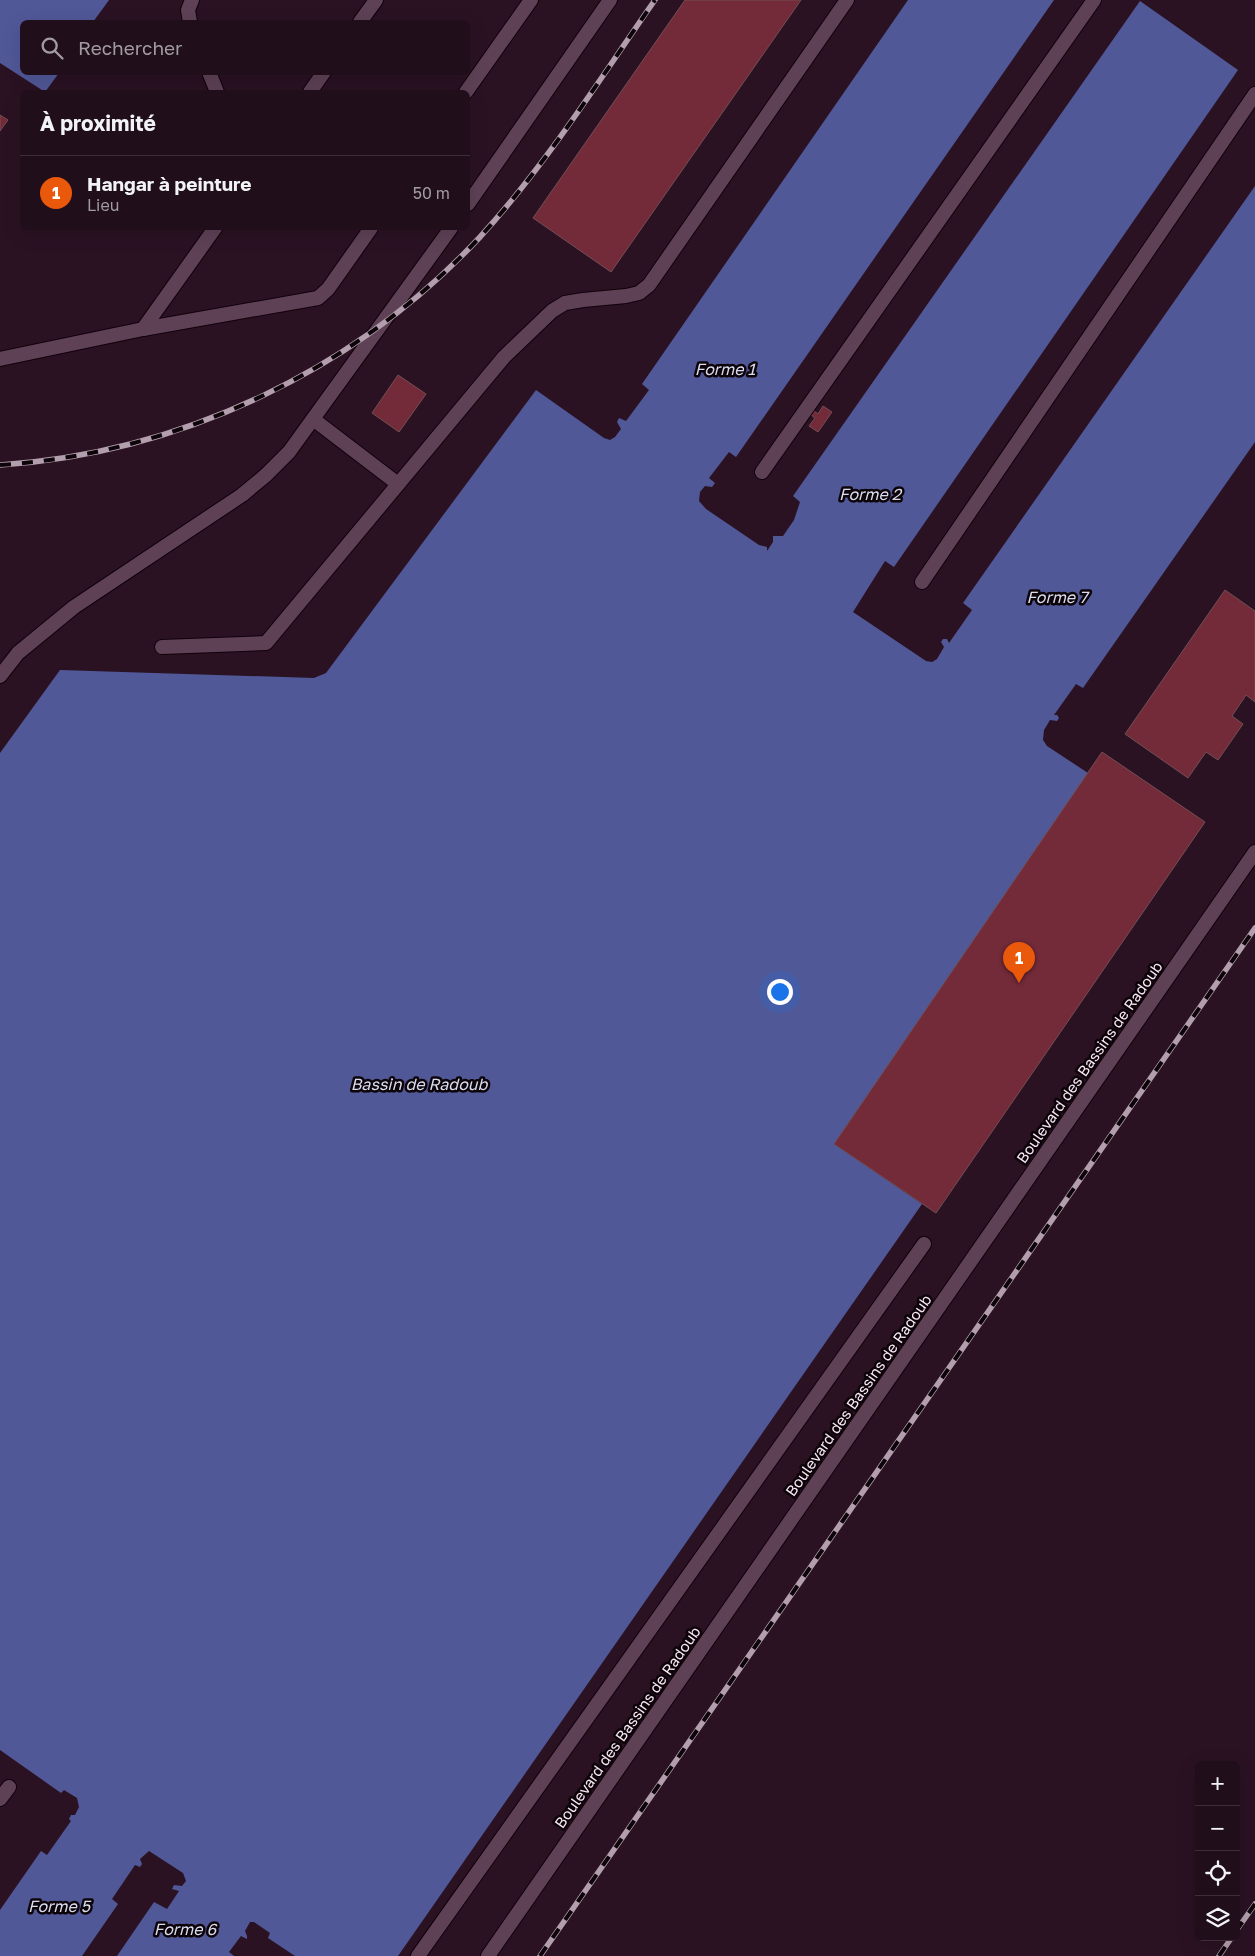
<!DOCTYPE html>
<html lang="fr">
<meta charset="utf-8">
<style>
:root{--surface:#200e1a;--page:#281723;--text:#f1f3f6;--muted:#a29ca2;--line:#3d2e39;--accent:#ea580c}
body{margin:0;font-family:"Golos Text",sans-serif;background:var(--page);color:var(--text)}
.controls{position:absolute;right:15px;bottom:15px;display:grid;overflow:hidden;border-radius:8px;box-shadow:0 5px 20px #0002}
.controls button{width:45px;height:45px;display:grid;place-items:center;padding:0;border:0;border-bottom:1px solid var(--line);background:var(--surface);color:var(--text);font:25px sans-serif}
.you{position:absolute;left:779px;top:991px;width:18px;height:18px;margin:-12px;border:4px solid #fff;border-radius:50%;background:#1a73e8;box-shadow:0 0 0 8px #1a73e833}
.badge{display:grid;place-items:center;width:32px;height:32px;border-radius:50%;background:var(--accent);color:#fff;font-size:16px;font-weight:700}
.pin{position:absolute;translate:-50% -41px;filter:drop-shadow(0 1px 2px #0008)}
.pin::after{content:'';position:absolute;top:26px;width:18px;height:15px;background:inherit;clip-path:polygon(0 0,100% 0,50% 100%)}
.list{margin:0;padding:0;list-style:none}
h2{display:flex;justify-content:space-between;align-items:center;height:65px;margin:0;padding:0 20px;font-size:21px}
h2 small{font-size:16px;font-weight:400;color:var(--muted)}
.list li{display:grid;grid-template-columns:32px 1fr auto;gap:15px;align-items:center;box-sizing:border-box;height:75px;padding:0 20px;border-top:1px solid var(--line)}
.list b{display:block;font-size:19px;white-space:nowrap}
.list p{margin:0;font-size:16px;white-space:nowrap;color:var(--muted)}
.list em{font-size:16px;font-style:normal;color:var(--muted)}
.icon{flex:none;width:28px;height:28px;fill:none;stroke:currentColor;stroke-width:2;stroke-linecap:round;stroke-linejoin:round}
.map{position:relative;flex:none;width:1255px;height:1956px;overflow:hidden}
.search{position:absolute;background:var(--surface);box-shadow:0 5px 20px #0002;left:20px;top:20px;width:450px;height:55px;display:flex;align-items:center;gap:12px;box-sizing:border-box;padding:0 18px;border-radius:8px;color:var(--muted);font-size:19px}
.panel{position:absolute;background:var(--surface);box-shadow:0 5px 20px #0002;left:20px;top:90px;width:450px;height:140px;border-radius:8px}
.map>svg:first-child{display:block}
.water{fill:#515898}
.building{fill:#732a39;stroke:#734f54}
.lines{fill:none;stroke-linecap:round;stroke-linejoin:round}
.service-casing{stroke:#11010c;stroke-width:16}
.tertiary-casing{stroke:#11010c;stroke-width:16}
.service{stroke:#5e4155;stroke-width:14}
.tertiary{stroke:#5e4155;stroke-width:14}
.rail-casing{stroke:#b29eac;stroke-width:5.5}
.rail{stroke:#0c0409;stroke-width:4;stroke-dasharray:11;stroke-linecap:butt}
.labels{text-anchor:middle;dominant-baseline:central;stroke-width:5;stroke-linejoin:round;paint-order:stroke}
.street-label{font-size:15px;fill:#fae8f4;stroke:#0c0409}
.water-label{font-size:16px;font-style:italic;fill:#d8dcef;stroke:#0c0409}
</style>
<div class="map">
<svg width="1255" height="1956" viewBox="0 0 1255 1956">
<rect width="100%" height="100%" fill="#2a1223"/>
<g class="water">
<path d="M0 0H109L93 22H22V72L59 73 45 92 0 63Z"/>
<path d="M908 0H1054L736 457 729 452 709 478 715 483 712 487 705 486 700 492 699 501 706 509 759 545 767 547V551L773 542V536H783L794 520 800 502 793 496 1140 1 1238 70 894 567 885 561 853 612 926 661 932 662 937 659 944 647 941 642 943 639H947L949 643 972 610 963 603 1255 186V442L1083 688 1076 684 1054 715H1057L1059 718 1057 721 1050 720 1044 730 1043 740 1047 746 1088 773 834 1144 922 1204 398 1956H295L268 1938 270 1933 254 1922H250L245 1931 247 1936V1939L241 1936 229 1952 234 1956H117L154 1902 167 1909 179 1891 172 1889 174 1885 182 1886 186 1881 183 1873 149 1851 140 1859 142 1864 140 1867 135 1865 112 1899 118 1904 82 1956H0V1910L41 1851 47 1855 71 1821 69 1819 71 1815H75L79 1807 77 1798 64 1790 61 1793 0 1750V753L60 670 314 678 326 673 536 390 604 438 610 440 615 437 621 429 617 422 619 418 626 421 649 390 642 384Z"/>
</g>
<g class="building">
<path d="M685 0H801L611 272 533 218Z"/>
<path d="M0 115 8 120 0 131Z"/>
<path d="M398 375 426 394 399 432 372 413Z"/>
<path d="M823 406 832 412 818 432 809 426 815 418 811 415 814 411 818 414Z"/>
<path d="M1225 590 1255 611V702L1246 695 1232 716 1243 724 1218 760 1206 752 1188 778 1125 734Z"/>
<path d="M1102 752 1205 822 936 1213 834 1144Z"/>
</g>
<g class="lines">
<g class="service-casing">
<g id="service">
<path d="M190 22 188 10 192 0"/>
<path d="M360 22 376 0"/>
<path d="M209 72 217 92"/>
<path d="M310 92 324 72"/>
<path d="M466 92 531 0"/>
<path d="M468 204 610 0"/>
<path d="M143 329 215 228"/>
<path d="M0 359 143 329 318 298 328 289 371 228"/>
<path d="M313 419 398 484"/>
<path d="M762 472 1094 0"/>
<path d="M922 582 1255 94"/>
<path d="M162 647 266 643 504 357 552 311 565 303 583 300 626 296 639 293 649 285 847 0"/>
<path d="M0 676 18 653 74 607 242 495 266 475 289 452 451 228"/>
<path d="M0 1799 9 1787"/>
<path d="M418 1956 924 1244"/>
</g>
</g>
<g class="tertiary-casing">
<path id="tertiary" d="M488 1956 1255 852"/>
</g>
<use href="#service" class="service"/>
<use href="#tertiary" class="tertiary"/>
<g class="rail-casing">
<g id="rail">
<path d="M0 465C181 453 356 370 480 237 546 165 599 80 655 0"/>
<path d="M1236 1931 1255 1904"/>
<path d="M540 1956 1255 928"/>
<path d="M1219 1956 1232 1937"/>
</g>
</g>
<use href="#rail" class="rail"/>
</g>
<g class="labels">
<g class="street-label">
<text transform="translate(1089 1062) rotate(-55)">Boulevard des Bassins de Radoub</text>
<text transform="translate(858 1395) rotate(-55)">Boulevard des Bassins de Radoub</text>
<text transform="translate(627 1727) rotate(-55)">Boulevard des Bassins de Radoub</text>
</g>
<g class="water-label">
<text x="725" y="369">Forme 1</text>
<text x="870" y="494">Forme 2</text>
<text x="1057" y="597">Forme 7</text>
<text x="419" y="1084">Bassin de Radoub</text>
<text x="59" y="1906">Forme 5</text>
<text x="185" y="1929">Forme 6</text>
</g>
</g>
</svg>
<div class="controls">
<button>+</button>
<button>−</button>
<button><svg class="icon" aria-label="locate" viewBox="0 0 24 24"><circle cx="12" cy="12" r="6"/><path d="M12 2v4M12 18v4M2 12h4M18 12h4"/></svg></button>
<button><svg class="icon" aria-label="layers" viewBox="0 0 24 24"><path d="M12 4l9 5-9 5-9-5zM3 14l9 5 9-5"/></svg></button>
</div>
<div class="you"></div>
<div class="pin badge" style="left:1019px;top:983px">1</div>
<div class="search"><svg class="icon" aria-label="search" viewBox="0 0 24 24"><circle cx="10" cy="10" r="6"/><path d="M15 15l6 6"/></svg>Rechercher</div>
<section class="panel">
<h2>À proximité<small></small></h2>
<ul class="list">
<li><span class="badge">1</span><div><b>Hangar à peinture</b><p>Lieu</p></div><em>50 m</em></li>
</ul>
</section>
</div>
